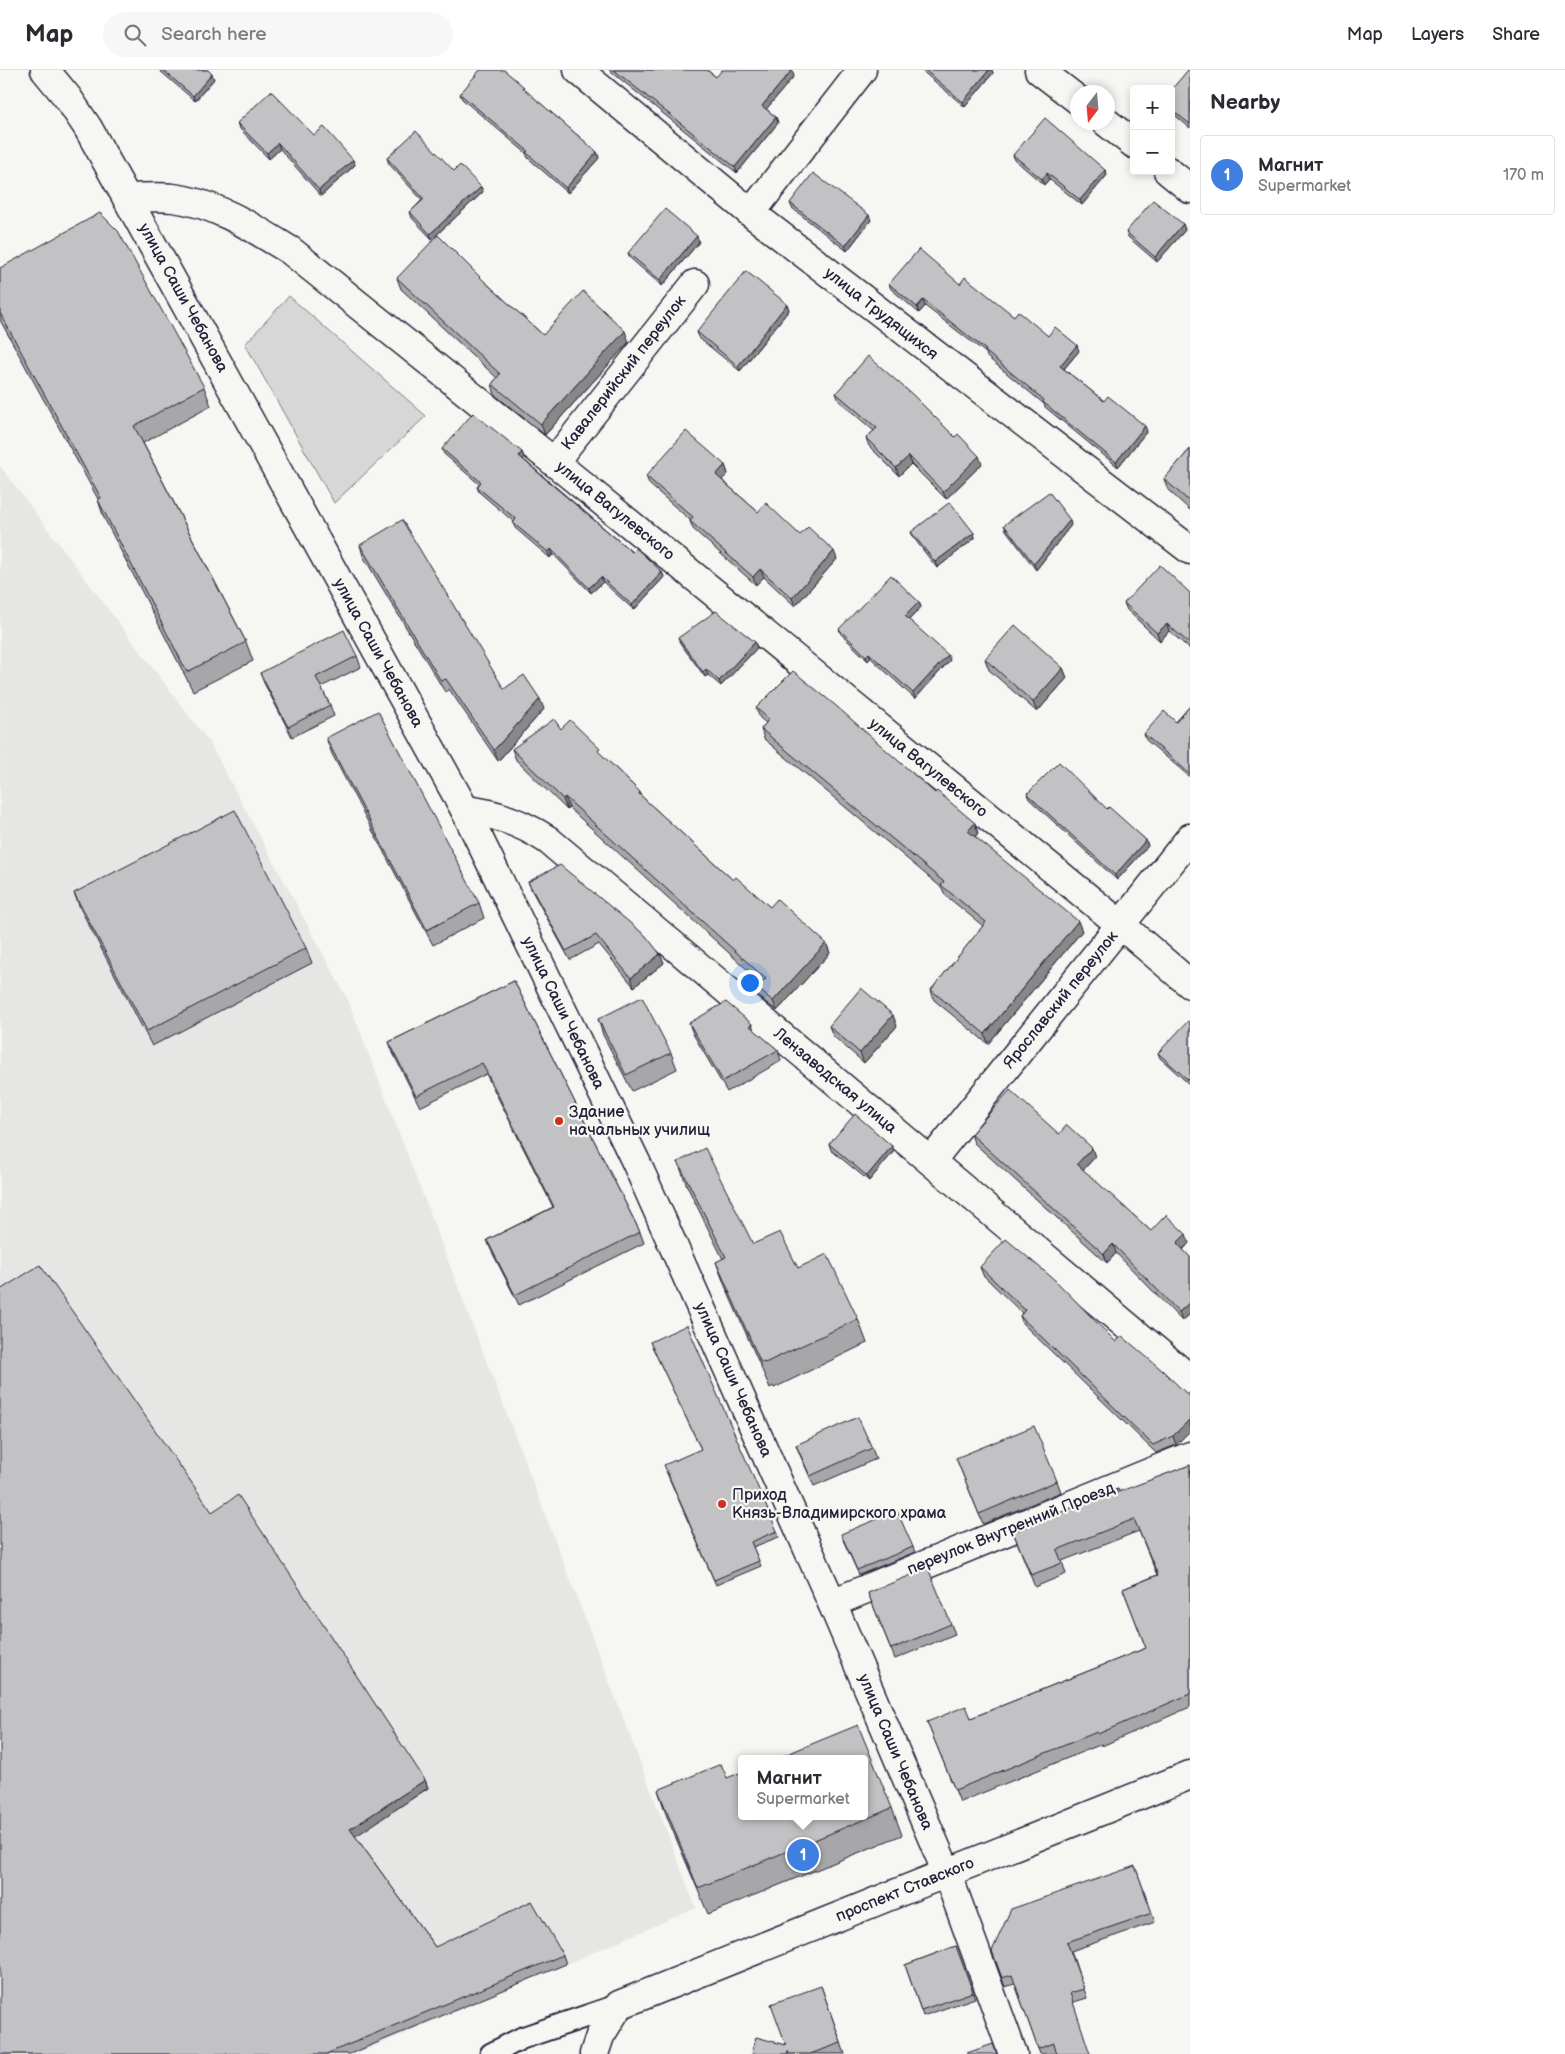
<!DOCTYPE html>
<meta charset="utf-8">
<style>
:root{--surface:#fff;--page:#f7f7f7;--text:#2b2b33;--muted:#7c7c81;--line:#e1e1e2;--accent:#c8321e}
body{margin:0;font-family:"Balsamiq Sans",sans-serif;background:var(--page);color:var(--text)}
.controls{position:absolute;right:15px;top:15px;display:grid;overflow:hidden;border-radius:5px;box-shadow:0 2px 8px #0003}
.controls button{width:45px;height:45px;display:grid;place-items:center;padding:0;border:0;border-bottom:1px solid var(--line);background:var(--surface);color:var(--text);font:25px sans-serif}
.compass{position:absolute;left:1070px;top:15px;width:45px;height:45px;border-radius:50%;background:var(--surface);box-shadow:0 2px 8px #0003;rotate:196deg}
.you{position:absolute;left:749px;top:912px;width:18px;height:18px;margin:-12px;border:4px solid #fff;border-radius:50%;background:#1a73e8;box-shadow:0 0 0 8px #1a73e833}
.badge{display:grid;place-items:center;width:32px;height:32px;border-radius:50%;background:var(--accent);color:#fff;font-size:16px;font-weight:700}
.pin{position:absolute;translate:-50% -50%;border:2px solid #fff;box-shadow:0 1px 5px #0006}
.popup{position:absolute;left:738px;top:1685px;width:130px;height:65px;box-sizing:border-box;display:grid;place-content:center;border-radius:5px;background:var(--surface);filter:drop-shadow(0 1px 4px #0005);font-size:16px;white-space:nowrap;color:var(--muted)}
.popup b{font-size:19px;color:var(--text)}
.popup::after{content:'';position:absolute;left:50%;top:100%;margin-left:-10px;border:10px solid transparent;border-top-color:var(--surface)}
.list{margin:0;padding:0;list-style:none}
h2{display:flex;justify-content:space-between;align-items:center;height:65px;margin:0;padding:0 20px;font-size:21px}
h2 small{font-size:16px;font-weight:400;color:var(--muted)}
.list li{display:grid;grid-template-columns:32px 1fr auto;gap:15px;align-items:center;box-sizing:border-box;height:80px;margin:0 10px 10px;padding:0 10px;border:1px solid var(--line);border-radius:5px}
.list b{display:block;font-size:19px;white-space:nowrap}
.list p{margin:0;font-size:16px;white-space:nowrap;color:var(--muted)}
.list em{font-size:16px;font-style:normal;color:var(--muted)}
.icon{flex:none;width:28px;height:28px;fill:none;stroke:currentColor;stroke-width:2;stroke-linecap:round;stroke-linejoin:round}
.map{position:relative;flex:none;width:1190px;height:1984px;overflow:hidden}
header{display:flex;align-items:center;gap:30px;box-sizing:border-box;height:70px;padding:0 25px;background:var(--surface);border-bottom:1px solid var(--line)}
header strong{font-size:24px}
nav{display:flex;gap:28px;margin-inline-start:auto;font-size:18px}
.search{width:350px;height:45px;background:var(--page);display:flex;align-items:center;gap:12px;box-sizing:border-box;padding:0 18px;border-radius:28px;color:var(--muted);font-size:19px}
main{display:flex}
aside{flex:1;background:var(--surface)}
.map>svg:first-child{display:block}
.built{fill:#e6e6e4}
.green{fill:#d7d7d7;stroke:#7c7c89}
.lines{fill:none;stroke-linecap:round;stroke-linejoin:round}
.service-casing{stroke:#22223b;stroke-width:25}
.minor-casing{stroke:#22223b;stroke-width:31}
.tertiary-casing{stroke:#22223b;stroke-width:31}
.service{stroke:#f6f6f2;stroke-width:21}
.minor{stroke:#f6f6f2;stroke-width:28}
.tertiary{stroke:#f6f6f2;stroke-width:28}
.wall{fill:#a7a7a9;stroke:#22223b}
.shaded-wall{fill:#888889;stroke:#22223b}
.building{fill:#c2c2c4;stroke:#22223b}
.poi-dot{fill:#c8321e;stroke:#f6f6f2;stroke-width:2}
.labels{text-anchor:middle;dominant-baseline:central;stroke-width:4.5;stroke-linejoin:round;paint-order:stroke}
.street-label{font-size:16px;fill:#22223b;stroke:#f6f6f2}
.poi-label{font-size:16px;fill:#22223b;stroke:#f6f6f2;text-anchor:start}
</style>
<header>
<strong>Map</strong>
<div class="search"><svg class="icon" aria-label="search" viewBox="0 0 24 24"><circle cx="10" cy="10" r="6"/><path d="M15 15l6 6"/></svg>Search here</div>
<nav><a>Map</a><a>Layers</a><a>Share</a></nav>
</header>
<main>
<div class="map">
<svg width="1190" height="1984" viewBox="0 0 1190 1984">
<rect width="100%" height="100%" fill="#f6f6f2"/>
<filter id="ink" filterUnits="userSpaceOnUse"><feTurbulence type="fractalNoise" baseFrequency=".02" numOctaves="2"/><feDisplacementMap in="SourceGraphic" scale="10" xChannelSelector="R" yChannelSelector="G"/><feConvolveMatrix kernelMatrix="1 2 1 2 8 2 1 2 1" color-interpolation-filters="sRGB"/></filter>
<g filter="url(#ink)">
<path class="built" d="M0 396 209 672 348 930 696 1838 357 1984H0Z"/>
<path class="green" d="M289 226 426 346 334 433 245 274Z"/>
<g class="lines">
<g class="service-casing">
<path id="service" d="M491 1984 522 1968 619 1935"/>
</g>
<g class="minor-casing">
<g id="minor">
<path d="M45 0 68 28 88 58 465 740 636 1092 832 1533 947 1803 1013 1984"/>
<path d="M578 0 751 143 1190 480"/>
<path d="M1039 0 1078 30"/>
<path d="M1106 52 1134 74"/>
<path d="M1168 101 1190 119"/>
<path d="M127 128C142 128 158 126 173 128 216 133 255 159 291 181L554 392 1121 855 1190 914"/>
<path d="M751 143 862 0"/>
<path d="M554 392 695 214"/>
<path d="M465 740C496 743 522 753 548 770L1190 1309"/>
<path d="M931 1091 1190 768"/>
<path d="M832 1533 1190 1386"/>
</g>
</g>
<g class="tertiary-casing">
<path id="tertiary" d="M594 1984 600 1966 619 1935 1190 1705"/>
</g>
<use href="#service" class="service"/>
<use href="#minor" class="minor"/>
<use href="#tertiary" class="tertiary"/>
</g>
<g class="wall">
<path d="M159 0H208L214 9 195 31Z"/>
<path d="M609 0H707L716 7 794 6 766 39 776 47 778 53 737 103Z"/>
<path d="M921 0H992L993 3 965 37Z"/>
<path d="M1190 0V58L1171 42V20Z"/>
<path d="M526 21 597 82 599 88 568 123 528 88 526 83 462 29 460 24Z"/>
<path d="M237 53 314 65 353 90 355 95 321 126 280 79 269 89 239 58Z"/>
<path d="M1013 85 1105 100 1107 105 1082 135 1049 109 1044 115 1015 90Z"/>
<path d="M387 88 454 101 481 117 483 122 432 169 412 148 410 142 422 130 389 94Z"/>
<path d="M790 133 871 150 847 181 792 138Z"/>
<path d="M1183 154 1185 160 1157 192 1128 167 1126 162Z"/>
<path d="M699 172 662 216 630 188 628 183Z"/>
<path d="M0 198 204 317 211 336 143 373 246 572 253 591 193 621 104 448 98 430V429L0 250Z"/>
<path d="M397 208 484 211 543 265 629 272 545 365 495 325 492 314 497 308 401 219Z"/>
<path d="M889 214H960L1048 266 1079 281 1064 299 1104 331 1147 361 1118 397 1045 337 1044 334 987 287 986 283 925 236 919 243 891 219Z"/>
<path d="M787 234 789 240 740 301 699 268 697 262Z"/>
<path d="M836 323 955 367 982 394 946 429 911 394 899 406 869 376 866 368 874 361 839 331Z"/>
<path d="M442 379 522 382 524 388 523 389 632 482 662 502 664 507 634 540 603 512 591 523 553 484 550 488 515 458 513 453 514 452 479 422 477 417 479 414 444 384Z"/>
<path d="M1190 379V440L1168 420 1164 409Z"/>
<path d="M725 395 728 404 722 410 758 442 800 465 837 489 795 536 764 507 756 515 693 459 690 451V450L649 414 646 406Z"/>
<path d="M1004 455H1071L1036 500 1006 460Z"/>
<path d="M911 462 974 463 975 468 937 498 913 467Z"/>
<path d="M360 475 504 619 544 639 498 691 449 619 445 622 363 486Z"/>
<path d="M1190 523V579L1169 561 1160 571 1127 540 1124 533Z"/>
<path d="M919 532 921 537 909 550 950 590 915 629 871 588 868 591 841 564 839 559Z"/>
<path d="M678 568 755 572 757 578 721 616 708 605 705 607 680 573Z"/>
<path d="M357 586 361 597 321 617 330 635 334 646 292 667 264 613 260 603Z"/>
<path d="M985 589 1063 598 1067 608 1037 642 989 600Z"/>
<path d="M1190 636V707L1146 670 1144 664 1176 652Z"/>
<path d="M756 638 978 763 975 767 1082 861 988 974 934 930 931 920 983 856 945 825 942 818 764 669 761 659 766 653 760 648Z"/>
<path d="M561 659 603 686 640 722 641 726 733 810 770 837 826 873 830 883 777 941 758 926 754 916 761 912 569 738 567 740 516 690 512 679Z"/>
<path d="M326 668 479 833 484 848 433 875 332 684Z"/>
<path d="M1027 724 1107 739 1146 770 1148 776 1117 810 1029 729Z"/>
<path d="M528 812 660 884 664 893 634 917 599 874 570 890 532 821Z"/>
<path d="M74 823 306 878 312 893 152 976 80 838Z"/>
<path d="M514 911 640 1162 644 1173 519 1235 491 1180 487 1170 553 1137 486 1004 420 1037 393 983 389 972Z"/>
<path d="M598 949 671 983 677 999 632 1021 603 965Z"/>
<path d="M689 953 752 954 754 960 778 980 781 991 727 1022 693 964Z"/>
<path d="M1190 953V1015L1160 988 1158 983Z"/>
<path d="M829 956H897L864 993 833 966Z"/>
<path d="M971 1064H1059L1095 1087 1083 1100 1151 1161 1189 1173 1183 1180 1190 1187V1244L1182 1251 1116 1183 1107 1193 974 1073Z"/>
<path d="M829 1074 892 1076 894 1081 869 1111 831 1080Z"/>
<path d="M678 1092 753 1174 798 1198 858 1249 867 1273 774 1318 773 1316 770 1318 725 1216 716 1192 723 1189 687 1116Z"/>
<path d="M980 1197 1116 1272 1190 1327V1361L1176 1375 1156 1383 1023 1254 1020 1246 1022 1243 983 1205Z"/>
<path d="M650 1272 777 1461 779 1467 753 1477 761 1496 716 1515 666 1401 701 1379Z"/>
<path d="M796 1375 872 1378 876 1389 814 1416 800 1385Z"/>
<path d="M956 1388 1057 1411 1061 1422 983 1454Z"/>
<path d="M1190 1395V1637L1102 1676V1674L960 1732 927 1652 971 1648 1146 1578 1123 1519 1157 1505 1139 1461 1062 1491 1066 1504 1035 1517 1013 1462 1118 1419 1120 1422Z"/>
<path d="M212 1442 425 1710 428 1718 355 1766 435 1877 563 1885 566 1894 350 1984H0Z"/>
<path d="M843 1470 913 1477 915 1482 859 1505Z"/>
<path d="M868 1523 951 1554 955 1564 895 1589Z"/>
<path d="M727 1708 892 1738 902 1765 708 1844 667 1747 658 1720Z"/>
<path d="M1135 1796 1155 1852 1071 1881 1087 1928 1074 1932 1057 1983 1053 1984H1040L1015 1914 1005 1917 992 1881Z"/>
<path d="M956 1876 975 1928 923 1946 905 1895Z"/>
<path d="M821 1916 845 1984H752L786 1975Z"/>
</g>
<g class="shaded-wall">
<path d="M792 0 794 6 764 42 762 36Z"/>
<path d="M989 0H992L993 3 965 37 963 32Z"/>
<path d="M212 4 214 9 195 31 193 26Z"/>
<path d="M776 47 778 53 737 103 735 97Z"/>
<path d="M278 73 280 79 269 89 267 83Z"/>
<path d="M597 82 599 88 568 123 566 118Z"/>
<path d="M353 90 355 95 321 126 319 120Z"/>
<path d="M1105 100 1107 105 1082 135 1080 130Z"/>
<path d="M1047 103 1049 109 1044 115 1042 109Z"/>
<path d="M481 117 483 122 432 169 430 164Z"/>
<path d="M869 145 871 150 847 181 845 176Z"/>
<path d="M1183 154 1185 160 1157 192 1155 187Z"/>
<path d="M697 166 699 172 662 216 660 210Z"/>
<path d="M923 230 925 236 919 243 917 237Z"/>
<path d="M787 234 789 240 740 301 738 296Z"/>
<path d="M625 261 629 272 545 365 541 354Z"/>
<path d="M1077 275 1079 281 1062 301 1060 296Z"/>
<path d="M1145 356 1147 361 1118 397 1116 392Z"/>
<path d="M522 382 524 388 521 391 519 386Z"/>
<path d="M909 386 911 394 899 406 896 398Z"/>
<path d="M979 386 982 394 946 429 943 422Z"/>
<path d="M725 395 728 404 719 413 716 405Z"/>
<path d="M1070 450 1071 455 1036 500 1034 494Z"/>
<path d="M974 463 975 468 937 498 935 492Z"/>
<path d="M551 479 553 484 550 488 548 482Z"/>
<path d="M834 481 837 489 795 536 792 528Z"/>
<path d="M760 499 764 507 756 515 753 507Z"/>
<path d="M662 502 664 507 634 540 632 535Z"/>
<path d="M601 507 603 512 591 523 589 518Z"/>
<path d="M919 532 921 537 907 552 905 546Z"/>
<path d="M1167 554 1169 561 1160 571 1157 563Z"/>
<path d="M755 572 757 578 721 616 719 611Z"/>
<path d="M869 583 871 588 868 591 866 586Z"/>
<path d="M948 585 950 590 915 629 913 623Z"/>
<path d="M1063 598 1067 608 1037 642 1033 632Z"/>
<path d="M706 599 708 605 705 607 703 602Z"/>
<path d="M540 629 544 639 498 691 494 680Z"/>
<path d="M565 727 569 738 567 740 563 729Z"/>
<path d="M975 753 978 763 971 771 968 761Z"/>
<path d="M1146 770 1148 776 1117 810 1115 805Z"/>
<path d="M1078 851 1082 861 988 974 985 964Z"/>
<path d="M826 873 830 883 777 941 773 931Z"/>
<path d="M660 884 664 893 634 917 631 908Z"/>
<path d="M893 945 897 956 864 993 860 983Z"/>
<path d="M892 1076 894 1081 869 1111 867 1106Z"/>
<path d="M1092 1078 1095 1087 1080 1103 1077 1094Z"/>
<path d="M1186 1164 1189 1173 1180 1182 1177 1173Z"/>
<path d="M1113 1174 1116 1183 1107 1193 1104 1184Z"/>
<path d="M1190 1232V1244L1182 1251 1179 1242Z"/>
<path d="M1190 1349V1361L1176 1375 1173 1366Z"/>
<path d="M425 1710 428 1718 353 1768 350 1759Z"/>
</g>
<g class="building">
<path d="M163 0H208L212 4 193 26Z"/>
<path d="M480 0H504L524 17 523 18 597 82 566 118 526 82 528 81 460 24Z"/>
<path d="M614 0H707L716 7 722 0H792L762 36 776 47 735 97Z"/>
<path d="M925 0H989L963 32Z"/>
<path d="M1188 0H1190V54L1171 39V20Z"/>
<path d="M271 21 314 65 324 57 353 90 319 120 278 73 267 83 237 53Z"/>
<path d="M1045 48 1105 100 1080 130 1047 103 1042 109 1013 85Z"/>
<path d="M416 61 454 101 460 95 481 117 430 164 410 142 424 129 387 88Z"/>
<path d="M813 103 869 145 845 176 790 133Z"/>
<path d="M1153 130 1183 154 1155 187 1126 162Z"/>
<path d="M665 139 697 166 660 210 628 183Z"/>
<path d="M100 143 118 161 204 317 134 356 246 572 187 602 98 430 101 428 0 243V198Z"/>
<path d="M438 165 484 211 543 265 583 221 625 261 541 354 492 314 500 304 397 208Z"/>
<path d="M919 179 960 214 965 207 1014 246 1018 241 1048 266 1055 257 1077 275 1060 296 1104 331 1108 326 1145 356 1116 392 1043 332 1044 330 985 281 986 280 923 230 917 237 889 214Z"/>
<path d="M746 201 787 234 738 296 697 262Z"/>
<path d="M868 286 913 325 955 367 958 364 979 386 943 422 909 386 896 398 866 368 877 358 836 323Z"/>
<path d="M473 343 522 382 519 386 557 419 632 482 636 478 662 502 632 535 601 507 589 518 551 479 548 482 513 453 516 449 477 417 481 412 442 379Z"/>
<path d="M686 361 725 395 716 405 758 442 766 433 800 465 808 457 834 481 792 528 760 499 753 507 690 451 693 447 646 406Z"/>
<path d="M1190 379V432L1164 409Z"/>
<path d="M1049 422 1070 450 1034 494 1004 455Z"/>
<path d="M950 432 974 463 935 492 911 462Z"/>
<path d="M402 450 504 619 524 605 540 629 494 680 446 609 441 611 360 475Z"/>
<path d="M1160 495 1190 523V574L1167 554 1157 563 1124 533Z"/>
<path d="M891 505 919 532 905 546 948 585 913 623 869 583 866 586 839 559Z"/>
<path d="M716 541 755 572 719 611 706 599 703 602 678 568Z"/>
<path d="M1015 555 1063 598 1033 632 985 589Z"/>
<path d="M344 560 357 586 316 607 330 635 288 657 260 603Z"/>
<path d="M793 601 835 635 935 723 937 721 975 753 968 761 1078 851 985 964 931 920 986 852 941 815 944 812 761 659 769 649 756 638Z"/>
<path d="M1190 636V704L1144 664 1164 641 1176 652Z"/>
<path d="M378 641 479 833 427 860 326 668Z"/>
<path d="M554 649 561 659 570 650 600 679 598 681 640 722 639 724 733 810 736 807 770 837 777 829 826 873 773 931 754 916 766 909 565 727 563 729 512 679Z"/>
<path d="M1059 692 1107 739 1109 737 1146 770 1115 805 1027 724Z"/>
<path d="M235 740 306 878 147 961 74 823Z"/>
<path d="M560 795 646 866 660 884 631 908 596 865 566 881 528 812Z"/>
<path d="M514 911 640 1162 515 1225 487 1170 554 1137 482 993 416 1026 389 972Z"/>
<path d="M861 918 893 945 860 983 829 956Z"/>
<path d="M642 927 671 983 626 1005 598 949Z"/>
<path d="M726 932 752 954 750 956 778 980 723 1011 689 953Z"/>
<path d="M1188 951 1190 953V1008L1188 1010 1158 983Z"/>
<path d="M1010 1020 1059 1064 1067 1055 1092 1078 1077 1094 1151 1161 1166 1145 1186 1164 1177 1173 1190 1187V1232L1179 1242 1113 1174 1104 1184 971 1064Z"/>
<path d="M855 1044 892 1076 867 1106 829 1074Z"/>
<path d="M705 1078 753 1174 780 1162 798 1198 827 1184 858 1249 765 1293 764 1292 761 1293 716 1192 726 1187 678 1092Z"/>
<path d="M1006 1169 1056 1211 1116 1272 1122 1266 1163 1301 1190 1327V1349L1173 1366 1153 1375 1020 1246 1025 1240 980 1197Z"/>
<path d="M40 1195 212 1442 238 1425 425 1710 350 1759 435 1877 532 1831 563 1885 326 1984H0V1220Z"/>
<path d="M687 1255 777 1461 751 1472 759 1491 714 1510 664 1395 701 1379 650 1272Z"/>
<path d="M858 1347 872 1378 810 1406 796 1375Z"/>
<path d="M1034 1356 1057 1411 979 1444 956 1388Z"/>
<path d="M1190 1395V1624L1098 1664 1097 1662 955 1720 927 1652 966 1636 971 1648 1146 1578 1123 1519 1158 1505 1134 1449 1057 1480 1062 1493 1031 1505 1013 1462 1118 1419 1113 1424Z"/>
<path d="M897 1441 913 1477 857 1500 841 1464Z"/>
<path d="M928 1498 951 1554 891 1579 868 1523Z"/>
<path d="M858 1655 892 1738 698 1818 658 1720 721 1694 727 1708 742 1702V1746H864V1689H775Z"/>
<path d="M1135 1796 1152 1843 1067 1872 1084 1919 1070 1923 1090 1984H1057L1054 1973 1038 1979 1012 1905 1002 1908 992 1881 1011 1839Z"/>
<path d="M956 1876 973 1922 921 1940 905 1895Z"/>
<path d="M821 1916 841 1973 810 1984H789L788 1981 787 1984H752L756 1967 786 1975 771 1934Z"/>
<path d="M993 1974 996 1982 997 1984H967V1983Z"/>
</g>
</g>
<g class="poi-dot">
<circle cx="559" cy="1051" r="5"/>
<circle cx="722" cy="1434" r="5"/>
</g>
<g class="labels">
<g class="street-label">
<text transform="translate(183 228) rotate(61)">улица Саши Чебанова</text>
<text transform="translate(881 244) rotate(38)">улица Трудящихся</text>
<text transform="translate(624 303) rotate(-52)">Кавалерийский переулок</text>
<text transform="translate(615 441) rotate(39)">улица Вагулевского</text>
<text transform="translate(378 583) rotate(61)">улица Саши Чебанова</text>
<text transform="translate(928 698) rotate(39)">улица Вагулевского</text>
<text transform="translate(1061 930) rotate(-51)">Ярославский переулок</text>
<text transform="translate(563 943) rotate(64)">улица Саши Чебанова</text>
<text transform="translate(835 1011) rotate(40)">Лензаводская улица</text>
<text transform="translate(733 1310) rotate(66)">улица Саши Чебанова</text>
<text transform="translate(1011 1459) rotate(-22)">переулок Внутренний Проезд</text>
<text transform="translate(895 1682) rotate(67)">улица Саши Чебанова</text>
<text transform="translate(905 1820) rotate(-22)">проспект Ставского</text>
</g>
<g class="poi-label">
<text x="569" y="1042">Здание<tspan x="569" dy="18">начальных училищ</tspan></text>
<text x="732" y="1425">Приход<tspan x="732" dy="18">Князь-Владимирского храма</tspan></text>
</g>
</g>
</svg>
<div class="controls">
<button>+</button>
<button>−</button>
</div>
<svg class="compass" viewBox="-18 -18 36 36"><path d="M0-13l5 13h-10z" fill="#e53935"/><path d="M0 13l5-13h-10z" fill="#7c7c81"/></svg>
<div class="you"></div>
<div class="pin badge" style="left:803px;top:1785px;background:#3f7fe0">1</div>
<div class="popup"><b>Магнит</b>Supermarket</div>
</div>
<aside>
<h2>Nearby<small></small></h2>
<ul class="list">
<li><span class="badge" style="background:#3f7fe0">1</span><div><b>Магнит</b><p>Supermarket</p></div><em>170 m</em></li>
</ul>
</aside>
</main>
